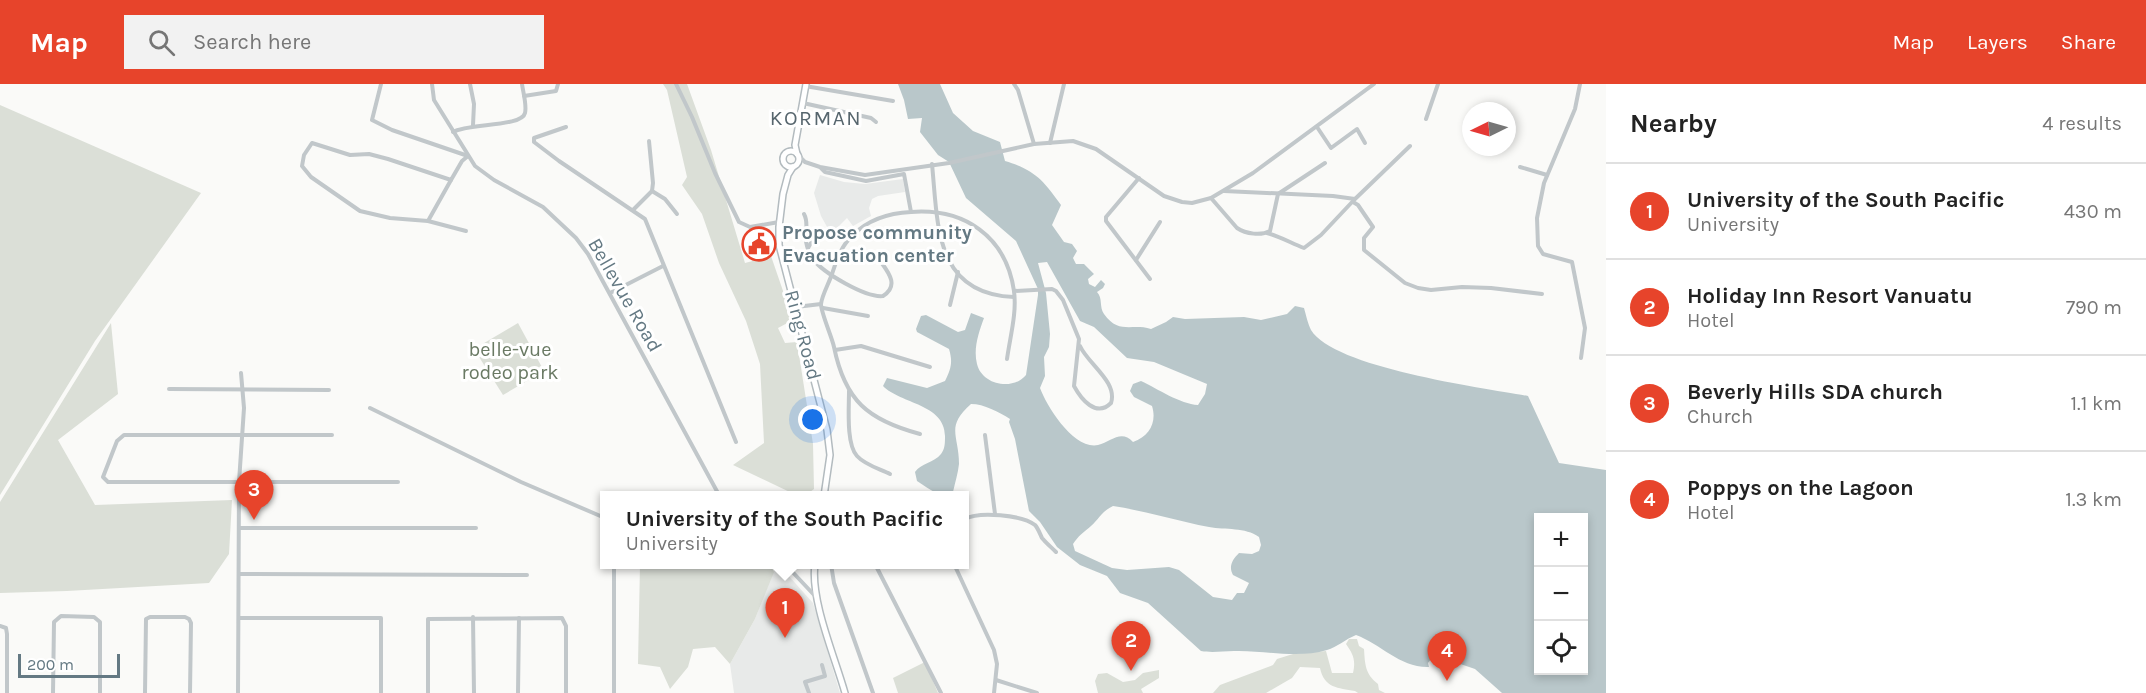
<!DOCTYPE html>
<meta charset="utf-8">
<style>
:root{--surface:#fff;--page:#f2f2f2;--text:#222;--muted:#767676;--line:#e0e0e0;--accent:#e7442b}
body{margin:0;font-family:Karla,sans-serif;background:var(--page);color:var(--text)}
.controls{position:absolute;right:18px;bottom:18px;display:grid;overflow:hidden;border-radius:0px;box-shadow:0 3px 9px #0003}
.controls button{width:54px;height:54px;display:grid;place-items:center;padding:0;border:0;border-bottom:2px solid var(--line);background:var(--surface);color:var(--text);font:30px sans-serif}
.compass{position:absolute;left:1462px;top:18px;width:54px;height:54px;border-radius:50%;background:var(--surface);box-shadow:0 3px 9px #0003;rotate:265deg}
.scale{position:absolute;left:18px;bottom:15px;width:102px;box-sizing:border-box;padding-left:6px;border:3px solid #647983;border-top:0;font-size:16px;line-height:21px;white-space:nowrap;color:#647983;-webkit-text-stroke:4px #fff;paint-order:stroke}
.you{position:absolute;left:813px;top:336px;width:21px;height:21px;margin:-15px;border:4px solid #fff;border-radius:50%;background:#1a73e8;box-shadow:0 0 0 9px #1a73e833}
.badge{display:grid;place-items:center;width:39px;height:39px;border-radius:50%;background:var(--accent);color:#fff;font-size:20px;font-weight:700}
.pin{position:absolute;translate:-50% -50px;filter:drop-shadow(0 2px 3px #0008)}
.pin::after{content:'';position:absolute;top:32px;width:21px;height:18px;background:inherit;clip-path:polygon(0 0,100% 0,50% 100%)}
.popup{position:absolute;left:600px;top:407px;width:369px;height:78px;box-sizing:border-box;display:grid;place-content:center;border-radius:0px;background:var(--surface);filter:drop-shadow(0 2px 4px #0005);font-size:20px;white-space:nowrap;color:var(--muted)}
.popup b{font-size:22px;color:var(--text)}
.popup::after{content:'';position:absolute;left:50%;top:100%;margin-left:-12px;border:12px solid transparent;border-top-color:var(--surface)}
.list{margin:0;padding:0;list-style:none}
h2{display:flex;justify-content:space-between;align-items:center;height:78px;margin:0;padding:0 24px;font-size:26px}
h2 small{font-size:20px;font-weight:400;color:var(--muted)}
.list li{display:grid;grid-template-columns:39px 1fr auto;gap:18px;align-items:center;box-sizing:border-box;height:96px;padding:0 24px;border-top:2px solid var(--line)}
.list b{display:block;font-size:22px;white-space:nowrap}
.list p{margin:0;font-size:20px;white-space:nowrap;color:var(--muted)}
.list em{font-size:20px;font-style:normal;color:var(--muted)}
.icon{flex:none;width:33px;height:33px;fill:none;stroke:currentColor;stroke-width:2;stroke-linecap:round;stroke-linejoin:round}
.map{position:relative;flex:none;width:1606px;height:609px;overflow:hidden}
header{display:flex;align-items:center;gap:36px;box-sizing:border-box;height:84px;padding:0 30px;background:var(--accent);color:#fff}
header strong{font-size:28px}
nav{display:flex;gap:33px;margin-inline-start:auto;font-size:21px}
.search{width:420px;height:54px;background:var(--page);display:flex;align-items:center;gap:15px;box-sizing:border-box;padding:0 21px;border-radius:0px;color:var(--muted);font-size:22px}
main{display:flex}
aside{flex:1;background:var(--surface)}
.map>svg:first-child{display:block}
.built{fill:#e8eae9}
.green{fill:#dbdfd7}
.water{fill:#b9c7ca;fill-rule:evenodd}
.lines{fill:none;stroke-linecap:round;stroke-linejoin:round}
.secondary-casing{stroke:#b3bbbf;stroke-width:8}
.minor{stroke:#c1c7ca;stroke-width:4}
.secondary{stroke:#fff;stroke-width:5}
.labels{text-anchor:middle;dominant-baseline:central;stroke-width:6;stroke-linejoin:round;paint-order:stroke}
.poi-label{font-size:20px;font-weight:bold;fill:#647983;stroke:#fff;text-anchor:start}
.street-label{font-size:20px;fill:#647983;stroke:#fff}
.park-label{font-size:20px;fill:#6a7a64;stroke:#fff}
.neighbourhood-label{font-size:21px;letter-spacing:1.5px;fill:#57666e;stroke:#fff}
</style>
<header>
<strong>Map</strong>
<div class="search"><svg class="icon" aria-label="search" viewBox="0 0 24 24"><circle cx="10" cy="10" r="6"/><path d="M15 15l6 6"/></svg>Search here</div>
<nav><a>Map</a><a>Layers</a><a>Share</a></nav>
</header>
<main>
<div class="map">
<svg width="1606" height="609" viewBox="0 0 1606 609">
<rect width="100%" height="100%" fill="#fafaf8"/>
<g class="built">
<path d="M820 91 844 98 865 100 903 95 905 108 878 112 872 115 869 124 871 132 853 142 847 134 831 150 821 132 814 109Z"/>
<path d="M779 481 813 519 840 609H734L730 580 755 535 775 483Z"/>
</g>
<g class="green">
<path d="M663 0H687L711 66 745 179 771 172 793 236 778 244 785 259 797 258 813 360 814 405 806 411H796L733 381 764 359 760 280 746 237 719 179 702 130 682 101 687 93 667 6Z"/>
<path d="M0 21 201 109 95 257 0 411Z"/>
<path d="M111 239 118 310 58 356 95 421 232 416 229 470 209 499 67 507 0 509V418Z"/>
<path d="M518 239 544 287 503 311 474 265Z"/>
<path d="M640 481H770L774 488 755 535 730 580 715 563 693 565 688 583 670 605 660 583 638 580Z"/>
<path d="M1349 555H1357L1359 562 1364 565C1365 580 1365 590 1378 600L1379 606 1385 609H1358L1355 607C1338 604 1324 604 1320 584L1300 583 1292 594 1266 609H1213L1220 601 1273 581 1277 575 1293 570 1326 567 1332 589H1353C1356 576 1353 570 1346 560Z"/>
<path d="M925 578 938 609H898L893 594Z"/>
<path d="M1159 586V594L1141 605 1143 609H1098L1095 597 1098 590 1107 589 1123 598 1135 596 1143 589Z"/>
</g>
<path class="water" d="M898 0H940L953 29 973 47 1000 58 1005 77C1035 86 1043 96 1061 121L1052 141 1064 158 1072 160 1077 167 1073 174 1076 180H1084L1094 190 1088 195 1089 200 1095 203 1101 196 1105 200 1103 204 1097 208C1103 214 1099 223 1104 230 1119 251 1132 239 1151 245L1166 238 1173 233 1185 235 1244 233 1261 236 1287 230 1295 222 1304 224C1306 231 1308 240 1311 246 1334 284 1484 304 1528 312L1559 379 1606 386V609H1502L1475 585 1434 571 1428 579 1429 583C1400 584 1381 560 1356 551 1346 555 1337 563 1327 566 1297 575 1264 566 1234 567 1222 567 1213 569 1201 567L1148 519 1120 509 1107 492 1080 481 1057 463 1040 438 1029 427 1015 355 1009 338 1010 335C999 328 984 320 971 320 945 343 959 351 959 380 958 389 955 399 953 408 940 416 929 404 917 397L915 388C921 379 934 379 941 370 945 365 945 359 945 352 945 320 901 320 883 302L887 294 927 304 945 297C951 285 953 278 949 265L917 248 916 245 921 232 926 231 958 248 965 246 971 229 984 234C979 248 973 264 977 280 982 301 1013 307 1026 291L1038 211V205L1016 157 966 114 949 78 938 71 920 48 922 34 908 35 904 16ZM1047 178 1080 237 1094 243 1127 274 1154 278 1207 300 1205 310 1198 321C1180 320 1158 305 1141 297L1133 300 1130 307 1134 313 1152 322C1157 338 1150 352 1133 358 1121 345 1111 358 1098 361 1074 366 1047 323 1040 304L1045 292 1044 273 1049 263 1050 250 1046 209 1038 179ZM1113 422C1146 427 1177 437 1209 443 1226 446 1245 443 1259 453L1261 461 1259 467 1252 470 1239 469C1233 475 1228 482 1233 491L1249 499 1244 509H1237L1232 516 1213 513 1179 486 1169 483 1127 486 1112 484 1075 467 1073 460C1078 452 1084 448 1091 442 1099 435 1102 427 1113 422ZM1538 434H1584V586H1538Z"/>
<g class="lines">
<g class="secondary-casing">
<g id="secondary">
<circle cx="791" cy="75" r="8"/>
<path d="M797 70 795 61 806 0"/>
<path d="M793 83 788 91 783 110 779 143V161L827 346 830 371 824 412"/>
<path d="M815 480C810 516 835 573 845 609"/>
</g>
</g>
<g class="minor">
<path d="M381 0 372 36 392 46 468 72 462 77 451 96 388 75 369 70 350 71 312 59 304 71 302 82 311 93 360 127 390 134 428 137"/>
<path d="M432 0 434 16 475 82 494 96 543 123 576 154 588 170 719 411 652 412"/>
<path d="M470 0 474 20 473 41"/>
<path d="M676 0 692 33 715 89 739 138 750 143 779 138"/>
<path d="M1014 0 1018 6 1034 60"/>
<path d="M1580 0 1575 25 1544 99 1537 134 1538 162 1543 170 1572 178 1585 244 1581 274"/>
<path d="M805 2 893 17"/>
<path d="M524 12 556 7 558 0"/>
<path d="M803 19 871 34 876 38"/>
<path d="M1426 35 1438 0"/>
<path d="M566 43 534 54V58L559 77 645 135 736 358"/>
<path d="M1317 43 1331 64 1357 45 1365 59"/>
<path d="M453 48C468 39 522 43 525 29 527 21 523 8 522 0"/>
<path d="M649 57 653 99 652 107"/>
<path d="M1050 59 1064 0"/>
<path d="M799 72 805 78 820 83 865 91 949 79 1034 60 1073 57 1096 65 1164 112 1182 118 1192 119 1211 114 1253 89 1374 0"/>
<path d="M932 80C938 140 934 210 1014 213"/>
<path d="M1520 83 1547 91"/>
<path d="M821 84 825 88 866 97 904 90 911 128"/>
<path d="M1139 94 1106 133V137L1150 195"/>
<path d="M451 96 428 137 466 147"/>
<path d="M1224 107 1333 112 1355 115 1410 62"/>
<path d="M1211 114 1237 144C1246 150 1261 152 1270 147L1278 110 1325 79"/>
<path d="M1353 118 1358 121 1373 143 1364 154V166L1405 199 1418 204 1431 206 1462 203 1491 204 1542 210"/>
<path d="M633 126 652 107 665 115 677 130"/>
<path d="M804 130C810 141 803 150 807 162 808 166 810 171 813 175 823 189 866 214 883 212 899 202 889 189 881 178"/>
<path d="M807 145 811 148 813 155 808 164"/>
<path d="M1267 149C1281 153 1291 159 1304 164L1321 151 1354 116"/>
<path d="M1136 176 1160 138"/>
<path d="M1014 207 1052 205 1056 207 1063 216 1079 255 1074 302C1081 315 1096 334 1111 319 1118 298 1088 280 1080 262"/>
<path d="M610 209 663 182"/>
<path d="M950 221 958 188"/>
<path d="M796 223 821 220"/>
<path d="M823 224 868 232"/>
<path d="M835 266 861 262 930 283"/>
<path d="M169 305 329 306"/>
<path d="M849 307C849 324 846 360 857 372 865 381 880 385 890 390"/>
<path d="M370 324 521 398 605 434"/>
<path d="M920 350C868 336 845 317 834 263 832 253 821 229 821 220 822 211 829 199 832 190 837 175 841 162 853 151 869 135 889 129 911 128 964 124 1006 152 1014 207 1017 229 1010 253 1007 275"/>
<path d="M332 351H124L117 357 103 393 108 398H398"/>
<path d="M985 351 995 430"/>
<path d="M965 435C979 427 1022 431 1035 441 1038 444 1040 450 1042 454 1046 459 1051 463 1056 468"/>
<path d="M239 444H476"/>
<path d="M614 480V609"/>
<path d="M785 480 816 513"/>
<path d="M831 480 834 499 873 609"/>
<path d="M875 480 941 609"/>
<path d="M954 480 994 566 997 580 994 609"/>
<path d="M239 490 527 491"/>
<path d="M473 533 474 609"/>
<path d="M239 534H381V609"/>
<path d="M0 542 6 544 7 550V609"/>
<path d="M996 596 1037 609"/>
<path d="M53 609 54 538 61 532 94 533 100 538V609"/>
<path d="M145 609 146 535 150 533H185L189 535 191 539 190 609"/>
<path d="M238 609 239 398 244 324 241 289"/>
<path d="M428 609V535L562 534 566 542V609"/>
<path d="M518 609 519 534"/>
<path d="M809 609 805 598 825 592 822 581"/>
</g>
<use href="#secondary" class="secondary"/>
</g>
<defs>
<g id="civic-ring" transform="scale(1.725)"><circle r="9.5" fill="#fff" stroke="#e7442b" stroke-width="1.5"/><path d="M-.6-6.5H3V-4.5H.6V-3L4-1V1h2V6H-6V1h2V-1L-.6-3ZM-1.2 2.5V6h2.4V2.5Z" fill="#e7442b"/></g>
</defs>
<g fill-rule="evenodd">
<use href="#civic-ring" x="759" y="160"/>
</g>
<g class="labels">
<g class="poi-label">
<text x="782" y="148">Propose community<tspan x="782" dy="23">Evacuation center</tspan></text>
</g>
<g class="street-label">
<text transform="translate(625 211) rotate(60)">Bellevue Road</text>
<text transform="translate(803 251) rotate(75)">Ring Road</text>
</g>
<g class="park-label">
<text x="510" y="265">belle-vue<tspan x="510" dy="23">rodeo park</tspan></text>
</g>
<g class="neighbourhood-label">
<text x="816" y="34">KORMAN</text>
</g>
</g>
</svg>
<div class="controls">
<button>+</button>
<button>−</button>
<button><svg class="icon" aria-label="locate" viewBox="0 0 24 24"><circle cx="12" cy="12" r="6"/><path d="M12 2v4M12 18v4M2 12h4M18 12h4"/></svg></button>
</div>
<svg class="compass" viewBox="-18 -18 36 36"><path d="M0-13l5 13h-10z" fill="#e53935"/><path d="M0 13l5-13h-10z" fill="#767676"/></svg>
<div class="scale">200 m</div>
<div class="you"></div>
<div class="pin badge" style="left:785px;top:554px">1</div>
<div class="popup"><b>University of the South Pacific</b>University</div>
<div class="pin badge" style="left:1131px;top:587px">2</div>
<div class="pin badge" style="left:254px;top:436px">3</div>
<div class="pin badge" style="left:1447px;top:597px">4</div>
</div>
<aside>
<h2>Nearby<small>4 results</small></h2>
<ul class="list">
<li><span class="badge">1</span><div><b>University of the South Pacific</b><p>University</p></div><em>430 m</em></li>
<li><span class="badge">2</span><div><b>Holiday Inn Resort Vanuatu</b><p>Hotel</p></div><em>790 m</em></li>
<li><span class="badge">3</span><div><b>Beverly Hills SDA church</b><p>Church</p></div><em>1.1 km</em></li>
<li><span class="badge">4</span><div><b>Poppys on the Lagoon</b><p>Hotel</p></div><em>1.3 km</em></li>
</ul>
</aside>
</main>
